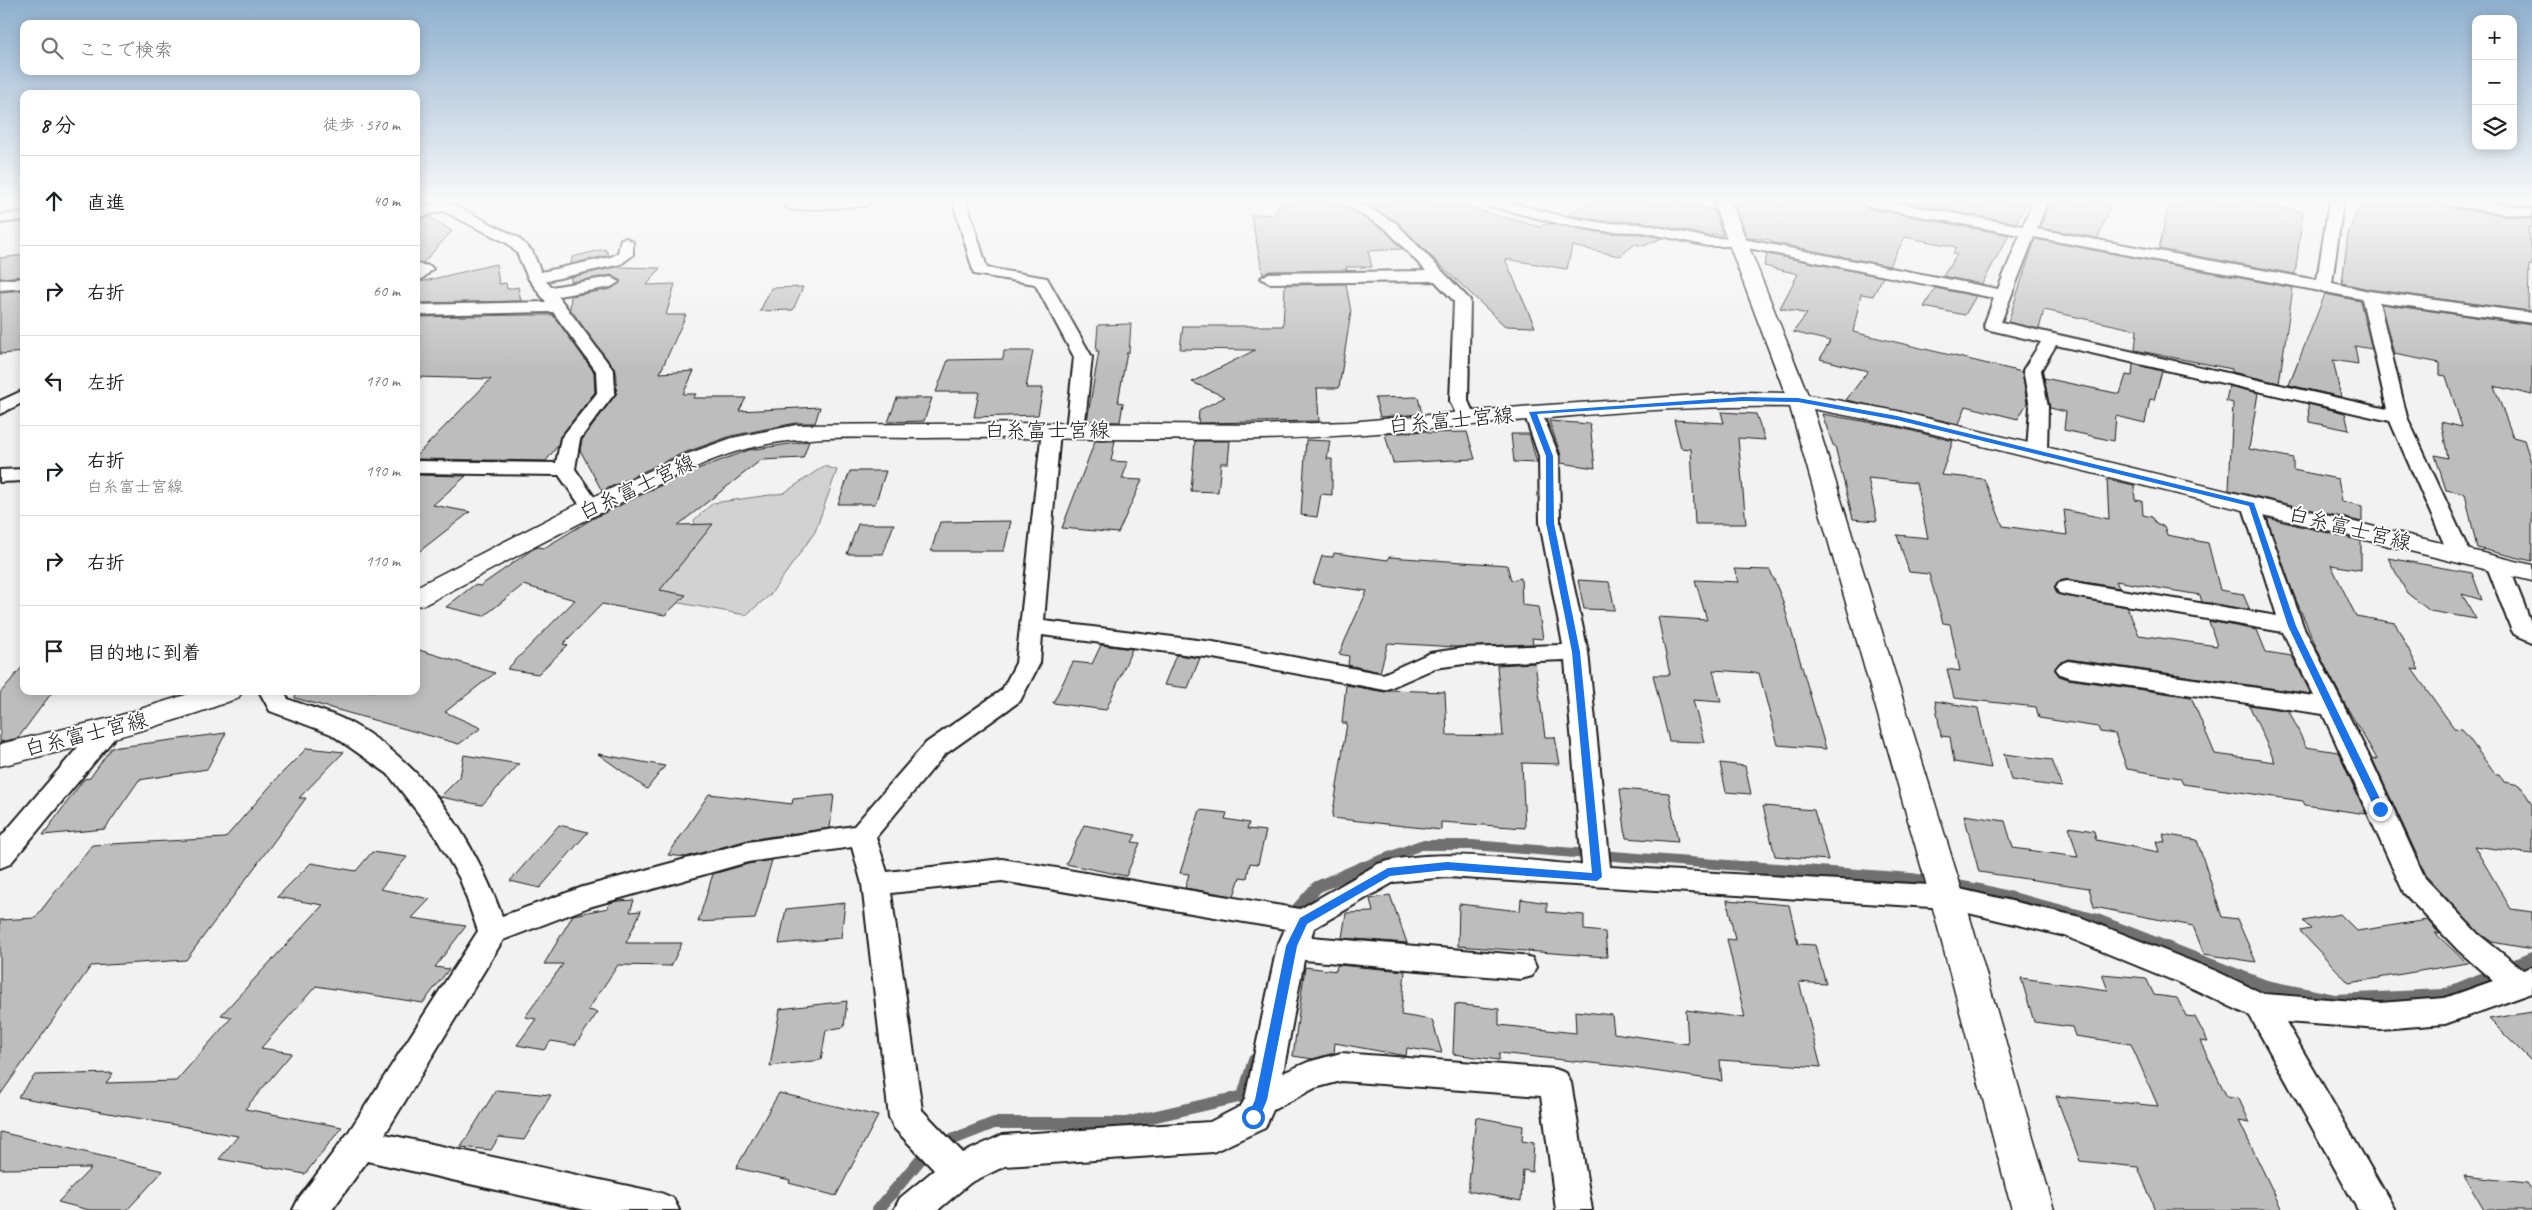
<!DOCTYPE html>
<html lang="ja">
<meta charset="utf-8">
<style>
:root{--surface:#fff;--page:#f2f2f2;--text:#202124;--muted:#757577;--line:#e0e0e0}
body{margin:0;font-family:Caveat,"Klee One",sans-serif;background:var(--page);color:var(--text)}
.controls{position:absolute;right:15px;top:15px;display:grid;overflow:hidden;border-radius:10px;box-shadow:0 2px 12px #0003}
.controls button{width:45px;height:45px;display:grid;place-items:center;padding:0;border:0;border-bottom:1px solid var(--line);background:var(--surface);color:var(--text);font:25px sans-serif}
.stop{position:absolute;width:15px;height:15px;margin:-11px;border:4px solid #1a73e8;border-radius:50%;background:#fff}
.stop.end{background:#1a73e8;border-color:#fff;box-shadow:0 1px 5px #0008}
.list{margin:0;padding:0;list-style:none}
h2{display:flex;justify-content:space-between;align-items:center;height:65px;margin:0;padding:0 20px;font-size:21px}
h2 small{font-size:16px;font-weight:400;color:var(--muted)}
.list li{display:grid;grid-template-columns:32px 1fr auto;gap:15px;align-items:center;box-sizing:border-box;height:90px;padding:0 20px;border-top:1px solid var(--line)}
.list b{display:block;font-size:19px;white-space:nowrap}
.list p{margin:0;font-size:16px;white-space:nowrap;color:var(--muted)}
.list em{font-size:16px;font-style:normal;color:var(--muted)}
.icon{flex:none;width:28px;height:28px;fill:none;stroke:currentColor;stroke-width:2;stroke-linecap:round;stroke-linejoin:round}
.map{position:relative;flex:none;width:2532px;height:1210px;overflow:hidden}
.search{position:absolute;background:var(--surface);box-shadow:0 2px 12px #0003;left:20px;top:20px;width:400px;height:55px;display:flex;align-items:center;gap:12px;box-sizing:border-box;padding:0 18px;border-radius:10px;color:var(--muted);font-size:19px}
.panel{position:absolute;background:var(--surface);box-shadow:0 2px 12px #0003;left:20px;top:90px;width:400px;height:605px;border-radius:10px}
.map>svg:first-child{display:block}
.green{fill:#d2d2d2;stroke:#777}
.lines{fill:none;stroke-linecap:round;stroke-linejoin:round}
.stream-far1{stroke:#707070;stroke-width:10}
.stream{stroke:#707070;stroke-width:12}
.building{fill:#bdbdbd;stroke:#1c1c1c}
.street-casing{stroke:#1c1c1c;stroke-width:4}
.secondary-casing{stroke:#1c1c1c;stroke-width:3}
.street{fill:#fff;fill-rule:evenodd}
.secondary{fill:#fff;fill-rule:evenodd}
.route{fill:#1a73e8}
.labels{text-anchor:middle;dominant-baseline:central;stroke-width:4;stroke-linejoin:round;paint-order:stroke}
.street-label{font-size:21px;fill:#1c1c1c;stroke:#fff}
</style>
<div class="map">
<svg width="2532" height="1210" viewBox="0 0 2532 1210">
<rect width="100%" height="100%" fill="#f2f2f2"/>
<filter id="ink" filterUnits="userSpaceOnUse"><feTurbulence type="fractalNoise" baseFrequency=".02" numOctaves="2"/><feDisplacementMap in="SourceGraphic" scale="10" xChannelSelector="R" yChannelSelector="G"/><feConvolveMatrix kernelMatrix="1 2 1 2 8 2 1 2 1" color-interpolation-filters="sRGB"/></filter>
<g filter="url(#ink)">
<path class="green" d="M824 466 837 470 815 532 770 595 746 615 630 594 697 537 694 520 713 503 784 493Z"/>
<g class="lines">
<path class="stream-far1" d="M1360 868 1421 845H1472L1766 868"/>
<g class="stream">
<path d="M1750 867 1911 879 1936 883"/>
<path d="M1951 885 1985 891 2097 920 2266 986 2334 1000 2443 995 2532 958"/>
<path d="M1290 917 1317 887 1363 867"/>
<path d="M941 1144 994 1123H1126L1243 1096 1254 1060"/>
<path d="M878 1210 929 1149"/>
</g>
</g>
<g class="building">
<path d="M1280 202H1338L1385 230 1402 249 1368 251 1372 267H1346L1347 270 1269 271 1263 275 1251 215 1276 214Z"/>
<path d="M1362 202H1448L1540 227 1544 224H1554L1603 233 1643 234 1662 238 1643 246 1635 244 1620 256 1572 246 1567 269 1505 259 1535 327 1505 326 1434 259 1397 222Z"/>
<path d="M1589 202H1680L1714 210 1723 235 1712 234 1713 236H1708L1643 222 1603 221 1568 215Z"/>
<path d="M1734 202H1858L1867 208 2009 235 1982 284 1943 276 1957 254 1953 253 1956 247 1905 237 1889 266 1770 242 1771 240 1747 238Z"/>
<path d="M1902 202H2027L2016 223Z"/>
<path d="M2049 202H2112L2098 238 2040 228Z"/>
<path d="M2169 202H2253L2303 212 2295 274 2159 249Z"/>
<path d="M2355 202H2385L2411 206V202H2443L2452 208 2532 219V228L2528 227 2532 255V265H2529L2528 311 2369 289 2342 283 2348 234 2357 211Z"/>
<path d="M429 217 452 231 423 263 416 262V220Z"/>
<path d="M2035 239 2293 288 2279 383 2232 372V369L2135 350 2137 330 2044 310 2039 329 2008 322Z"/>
<path d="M605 249 609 255 571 264 572 257Z"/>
<path d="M1767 254 1883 277 1873 296 1861 294 1853 332 2022 372 2027 403 2018 419 1966 406 1959 424 1846 400 1868 371 1820 359 1830 341 1793 332 1807 314 1780 308 1798 274 1764 266Z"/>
<path d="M24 255V276L0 278V258Z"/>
<path d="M496 264 499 284 506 283 507 289 518 287 521 301 416 303V283Z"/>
<path d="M617 267 660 268 647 285 675 284 666 315H686L660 373 694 371 683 394H696L693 398H746L739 411 820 407 815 423H796L731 436 681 454 602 491 580 450 582 440 616 394V371L570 309 571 296 611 289 621 281 611 275 571 282V277Z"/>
<path d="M1346 284 1351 312 1339 388H1317L1319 421 1198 423 1199 410 1225 397 1192 382 1255 350 1180 349 1183 326H1283L1285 285Z"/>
<path d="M803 287 793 310 760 311 771 288Z"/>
<path d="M1935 288 1976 296 1965 315 1924 307Z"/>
<path d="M24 290V352L0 354V292Z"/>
<path d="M2325 294 2360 301 2372 349 2355 346 2358 364 2333 360 2341 397 2289 385Z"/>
<path d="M2381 304 2532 325V395L2494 386 2513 437 2524 440 2532 465V561L2477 548 2465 494 2446 490 2435 455 2448 458 2441 422 2462 427 2446 376 2440 375V363L2394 354Z"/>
<path d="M524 315H553L594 372 595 392 560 437 558 445 546 461 416 459V456L491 379 416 377V317Z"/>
<path d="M1131 324 1129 353 1127 352 1118 402 1123 403 1120 422 1087 421 1099 351H1096L1098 325Z"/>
<path d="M1004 351H1033L1026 388H1043L1038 415 974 417 979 392H936L948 360 1003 359Z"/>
<path d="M2133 364 2162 371 2154 400 2150 399 2145 423 2116 416 2114 441 2064 430 2066 412 2050 408 2044 378 2120 394 2126 375 2132 376Z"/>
<path d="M2229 386 2258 393 2249 449 2293 458V470L2338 479 2342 501 2362 506V522L2229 490 2233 403 2226 401Z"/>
<path d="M1418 397 1422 414 1380 417 1375 398Z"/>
<path d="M897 398H932L924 421 888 422Z"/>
<path d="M2308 404 2345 413 2349 430 2309 422Z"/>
<path d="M1721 412 1756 414 1765 440 1738 438 1746 524H1695L1691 449 1681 448 1674 420 1724 423Z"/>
<path d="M1822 414 1897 427 1953 441 1941 475 1984 479 2003 526 2067 535 2064 510 2109 519 2107 479 2134 485 2135 500 2142 501 2143 515 2152 517 2157 525 2164 526 2167 535 2208 543 2220 590 2243 594 2250 610 2202 602 2200 595 2116 581 2119 588 2067 579 2057 582 2054 587 2057 594 2127 607 2139 635 2217 646 2209 621 2257 630 2266 652 2292 656 2311 694 2068 659 2059 663 2055 670 2059 676 2068 679 2191 697 2215 754 2275 762 2249 705 2289 711 2306 747 2338 752 2366 814 2305 805 2303 801 2183 784 2180 778 2127 769 2115 734 2100 732 2098 727 2039 718 2036 707 1954 698 1947 669 1960 671 1950 624 1943 623 1929 574 1909 572 1897 535 1928 538 1916 483 1868 478 1877 521 1853 519 1835 446 1833 445Z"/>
<path d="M1549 421 1590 424 1595 468 1561 463V455Z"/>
<path d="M1427 431 1428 433 1467 432 1475 459 1393 463 1385 434Z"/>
<path d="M1511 434H1529L1537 463 1514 462Z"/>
<path d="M1306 440 1330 441 1327 459H1332V495L1321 494 1317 517 1301 515Z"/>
<path d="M809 441 803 458 761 460 678 525 713 524 660 590 686 595 665 615 602 604 563 644 568 645 538 674 507 669 575 600 523 585 484 616 446 607 474 585 480 586 533 549 538 547 544 548 592 519 684 474 749 450Z"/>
<path d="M1095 441H1115L1111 461 1128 462 1122 479 1142 480 1118 533 1062 528Z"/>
<path d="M1195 441H1230L1228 463H1221L1218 492 1191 491Z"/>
<path d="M850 471H886L875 504H838Z"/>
<path d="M416 475 466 476 433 505 470 512 416 554Z"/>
<path d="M2267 518 2361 541V570L2331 565 2356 616 2395 623 2419 670 2412 669 2454 728 2462 729 2495 774H2499L2504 782 2520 785 2532 804V854L2474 846 2511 909 2532 912V949L2492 942 2479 933 2427 877 2372 758 2377 759 2346 706 2322 660 2293 593Z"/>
<path d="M1011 521 1004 551H931L940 522Z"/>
<path d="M858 524H894L883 554H847Z"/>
<path d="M1334 553 1388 560 1389 557 1507 565 1511 580 1521 578 1522 605 1538 607 1543 639 1532 638 1533 644 1456 647 1388 643 1380 672 1348 665 1349 656 1339 654 1367 591 1313 584 1322 556 1333 557Z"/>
<path d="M2388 558 2472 573 2482 600 2462 594 2476 619 2430 611 2407 593Z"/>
<path d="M1734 569 1770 570 1782 599 1826 749 1778 745 1759 673 1713 670 1721 702 1693 700 1704 742 1669 741 1653 675H1670L1658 617 1707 620 1695 580 1739 582Z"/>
<path d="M1578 580 1609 582 1615 610 1584 609Z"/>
<path d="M1101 645 1132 649 1106 710 1053 703 1073 662 1092 664Z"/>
<path d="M416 649 495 673 445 712 481 728 459 744 295 698 296 691H416Z"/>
<path d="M1176 655 1200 658 1188 688 1164 685Z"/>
<path d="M1535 663 1545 737H1555L1560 764 1522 763 1525 828 1441 822V830L1332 818 1347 723H1342L1346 685 1385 692 1390 690 1445 692 1447 735 1503 736 1497 665Z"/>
<path d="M24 665V691H53L18 738 0 742V693Z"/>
<path d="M1935 701 1978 708 1991 768 1954 762 1950 737 1941 736Z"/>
<path d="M226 733 207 769 139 780 105 829 43 835 84 779 90 778 111 748Z"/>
<path d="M307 748 344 752 299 798H306L186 960 91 966 0 1095V920L35 918 92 845 225 838 280 775Z"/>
<path d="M598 754 665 766 647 789Z"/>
<path d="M2004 754 2052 760 2062 787 2011 780Z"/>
<path d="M464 755 519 764 482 805 440 797 460 777Z"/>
<path d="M1720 763 1745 766 1751 794 1726 792Z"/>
<path d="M1620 789 1669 793 1678 842 1626 838Z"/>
<path d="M709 794 792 804 793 799 834 795 830 828 748 840 686 857 668 855Z"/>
<path d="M1763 806 1814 810 1828 860 1775 856Z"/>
<path d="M1200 810 1227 813 1225 819 1249 823 1247 829 1266 831 1258 864 1250 863 1247 878 1240 877 1234 896 1185 888 1189 874 1180 873Z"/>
<path d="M1964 815 2005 821 2013 848 2078 857 2069 827 2094 831 2096 840 2159 852 2156 841 2165 842 2163 834 2197 840 2222 917 2237 919 2256 962 2204 954 2193 926 2094 907 2089 888 1979 872Z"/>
<path d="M559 825 588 832 540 888 510 881Z"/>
<path d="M1084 825 1136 835 1132 842 1140 843 1126 876 1066 864Z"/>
<path d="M372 852 407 857 380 889 430 899 412 918 466 926 435 967 449 969 423 1003 316 986 261 1048 292 1053 245 1109 342 1127 305 1174 219 1159 238 1136 18 1097 35 1075 113 1073 106 1083 176 1081 232 1017 221 1015 323 905 277 897 311 863 356 871Z"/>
<path d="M772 860 755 919 698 922 713 874 748 864Z"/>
<path d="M1390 895 1407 943 1342 938 1346 913 1373 912 1370 899Z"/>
<path d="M1521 899 1547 903V912L1584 915V930L1605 932 1607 957 1458 946 1459 904 1520 911Z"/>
<path d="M634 900 630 912 641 911 626 943H682L671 966 618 965 588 1010 598 1012 575 1045 551 1041 544 1050 517 1045 536 1019 525 1017 563 964H544L573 915 608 908 609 903 618 901Z"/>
<path d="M1727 900 1789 905 1798 944 1815 945 1826 984 1799 982 1821 1067 1720 1060 1722 1081 1619 1066 1499 1053V1060L1453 1054 1455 1004 1499 1009V1025L1576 1033 1575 1011 1612 1015 1614 1033 1688 1044 1686 1010 1745 1018 1727 939 1735 940Z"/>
<path d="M845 903 841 938 779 944 786 909Z"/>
<path d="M2340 914 2357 931 2427 920 2440 934 2435 933 2467 963 2349 983 2300 931 2311 929 2303 921Z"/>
<path d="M1337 965 1405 971 1401 1015 1432 1020 1442 1053 1407 1048 1406 1056 1335 1043 1334 1053 1313 1059 1293 1056 1305 967 1336 971Z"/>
<path d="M2102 974 2146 978 2154 995 2177 998 2186 1016 2195 1017 2208 1042 2200 1041 2227 1097 2239 1099 2250 1123 2239 1121 2282 1210H2155L2138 1167 2080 1161 2056 1096 2158 1106 2131 1044 2075 1036 2072 1027 2034 1022 2021 978 2108 990Z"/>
<path d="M847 1001 844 1027 826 1030 821 1060 770 1066 780 1009Z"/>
<path d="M2532 1012V1062L2489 1019Z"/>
<path d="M496 1090 551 1095 524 1140 499 1137 491 1150 461 1147Z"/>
<path d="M779 1093 878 1116 836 1196 789 1183 790 1180 736 1168Z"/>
<path d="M1476 1117 1523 1126 1522 1141 1534 1143 1532 1172 1523 1170 1521 1201 1468 1191Z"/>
<path d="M0 1132 114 1159 163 1171 127 1210H89L58 1202 91 1168 0 1169Z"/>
<path d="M2464 1176 2527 1183 2532 1190V1210H2484Z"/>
</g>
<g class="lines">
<g class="street-casing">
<g id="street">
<path d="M434 202H448L517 237 532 251 541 272 611 257 618 253 621 239 626 238 633 242V255L621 264 546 281 551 287 611 277 619 282 611 287 558 296 614 371 615 393 580 439 575 469 601 507 598 511 591 513 584 511 559 475 416 473V461L556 463 561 438 597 393 596 371 553 312 416 315V305L546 302 528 278 517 253 507 243 443 211 416 218V209L435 204Z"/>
<path d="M791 202H872L865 206 792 210 785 206Z"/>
<path d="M953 202H967L987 268 1047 278 1092 357 1084 430 1082 434H1068L1066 430 1074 357 1035 284 974 274Z"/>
<path d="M1340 202H1358L1396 223 1470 300 1468 401 1476 419 1474 423H1460L1450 401 1454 301 1435 281 1269 283 1261 278 1269 273 1426 271 1386 229Z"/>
<path d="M1483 202H1507L1561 216 1603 223 1643 224 1708 238H1738L1998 289 2020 235 1867 206 1860 202H1891L2023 226 2033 202H2047L2037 229 2317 280 2329 202H2343L2332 283 2369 291 2532 313V323L2379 302 2407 417 2471 555 2468 560 2460 561 2452 560 2449 555 2390 421 2056 345 2041 370 2048 407 2047 451 2044 455H2030L2027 451 2030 407 2023 370 2041 342 1986 329 1984 325 1994 298 1738 246H1708L1643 232 1603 231 1561 224 1485 205ZM2034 237 2362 299 2387 409 2001 322Z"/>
<path d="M2445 202H2484L2532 209V217L2452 206Z"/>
<path d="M24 212V220L0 223V215Z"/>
<path d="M416 264 430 266 433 269 422 279 416 281Z"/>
<path d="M24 278V288L0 290V280Z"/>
<path d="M24 390V402L0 414V401Z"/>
<path d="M1533 407 1540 409 1542 413 1559 456 1560 523 1588 652 1610 867 1947 886 2080 917 2216 971 2264 994 2380 1003 2445 998 2493 981 2458 950 2404 893 2323 714 2068 677 2060 674 2056 669 2060 664 2068 661 2314 696 2283 632 2067 595 2059 593 2056 588 2059 583 2067 581 2277 616 2242 504 2245 500 2252 498 2259 500 2303 626 2371 760 2425 878 2478 934 2523 970 2532 967V993L2445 1024 2380 1029 2286 1022 2395 1210H2358L2250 1016 2194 989 2065 936 1947 908 1447 877 1394 882 1314 928 1311 937 1521 955 1532 958 1536 967 1532 976 1521 979 1304 960 1283 1073 1308 1062 1341 1053 1555 1069 1566 1073 1571 1083 1592 1210H1556L1541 1096 1341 1081 1315 1088 1273 1110 1265 1128 1213 1152 1005 1166 970 1183 938 1210H894L900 1198 934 1170 894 1128 889 1117 862 884 852 847 748 862 589 907 503 940 385 1134 661 1193 673 1198 679 1210H586L367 1161 332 1210H293L299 1198 348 1133 478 931 460 879 433 832 388 774 331 734 270 711 259 691H283L288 699C308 707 330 712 349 722 424 762 474 839 502 916L583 887 748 842 854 826 926 743 1002 690 1016 663 1042 430 1044 426H1058L1060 430 1044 621 1213 642 1383 674 1430 653 1464 648 1563 645 1540 523 1539 456 1524 413 1526 409ZM1042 635 1213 658 1385 690 1435 668 1464 664 1565 660 1582 865C1521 861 1436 846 1378 864L1300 909 1002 859 887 872 876 837 944 755 1020 701 1040 663ZM1002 881 1285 929 1277 947 1245 1099 1241 1106 1210 1122 1002 1135 963 1153 922 1110 891 893Z"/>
<path d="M24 469V481L0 482V470Z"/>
<path d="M2497 558 2505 559 2508 564 2532 625V642L2514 634 2511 629 2486 564 2489 559Z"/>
<path d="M107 721 116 724 120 730 116 736 10 864 0 868V838L98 724Z"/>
</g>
</g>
<g class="secondary-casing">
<g id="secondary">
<path d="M1713 202H1731L1808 395 1897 411 2532 565V581L1897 425 1813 409 1964 897 2054 1210H2012L1930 897 1790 407C1614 403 1438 435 1262 439 1150 441 1037 437 924 438 866 438 806 434 749 448 713 457 678 475 645 491 571 526 498 566 426 604L416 606V587L582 502 682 456 732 438 796 425 1051 423 1260 425 1349 422 1533 406 1743 392 1785 393Z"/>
<path d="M198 691H243L238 698C161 728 81 747 0 766V744L115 717Z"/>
</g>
</g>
<use href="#street" class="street"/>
<use href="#secondary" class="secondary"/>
</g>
</g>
<linearGradient id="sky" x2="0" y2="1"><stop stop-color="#8eafce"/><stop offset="0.54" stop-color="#f9f9f9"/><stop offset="1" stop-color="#f9f9f9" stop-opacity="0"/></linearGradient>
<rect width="2532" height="371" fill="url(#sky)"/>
<path class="route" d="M1743 397 1798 398 1897 416 2254 503 2296 626 2385 809 2383 812 2380 813 2375 809 2288 626 2249 506 1897 420 1798 402 1743 401 1537 414 1553 456 1554 523 1580 652 1602 877 1597 881 1447 870 1390 876 1307 924 1297 946 1267 1100 1258 1121H1249L1247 1117 1255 1100 1286 946 1300 918 1388 868 1447 862 1592 873 1572 652 1546 523V456L1529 412Z"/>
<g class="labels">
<g class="street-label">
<text transform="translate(1451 420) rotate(-5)">白糸富士宮線</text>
<text x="1047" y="430">白糸富士宮線</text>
<text transform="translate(637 487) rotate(-25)">白糸富士宮線</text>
<text transform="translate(2350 528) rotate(14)">白糸富士宮線</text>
<text transform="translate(86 734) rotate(-14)">白糸富士宮線</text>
</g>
</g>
</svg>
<div class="controls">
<button>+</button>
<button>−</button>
<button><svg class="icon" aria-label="layers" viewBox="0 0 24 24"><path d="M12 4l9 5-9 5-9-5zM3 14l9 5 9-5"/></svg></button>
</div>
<div class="stop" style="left:1253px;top:1117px"></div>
<div class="stop end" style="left:2380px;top:809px"></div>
<div class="search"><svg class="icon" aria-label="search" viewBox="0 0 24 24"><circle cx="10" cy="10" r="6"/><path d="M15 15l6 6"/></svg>ここで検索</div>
<section class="panel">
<h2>8 分<small>徒歩 · 570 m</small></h2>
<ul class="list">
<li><svg class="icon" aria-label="ahead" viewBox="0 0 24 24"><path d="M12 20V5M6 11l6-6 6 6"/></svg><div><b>直進</b></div><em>40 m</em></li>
<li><svg class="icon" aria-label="right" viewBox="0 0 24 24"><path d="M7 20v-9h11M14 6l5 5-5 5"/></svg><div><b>右折</b></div><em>60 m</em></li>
<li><svg class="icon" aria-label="left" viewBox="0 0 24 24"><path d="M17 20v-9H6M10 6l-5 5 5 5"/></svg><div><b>左折</b></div><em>170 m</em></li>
<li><svg class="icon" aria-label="right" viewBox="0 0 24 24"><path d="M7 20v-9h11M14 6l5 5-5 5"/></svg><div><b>右折</b><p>白糸富士宮線</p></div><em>190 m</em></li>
<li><svg class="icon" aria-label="right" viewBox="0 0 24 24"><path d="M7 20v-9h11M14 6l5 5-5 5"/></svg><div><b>右折</b></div><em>110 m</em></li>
<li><svg class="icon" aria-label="arrive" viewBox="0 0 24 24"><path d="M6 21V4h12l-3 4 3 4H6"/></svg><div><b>目的地に到着</b></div></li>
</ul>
</section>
</div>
